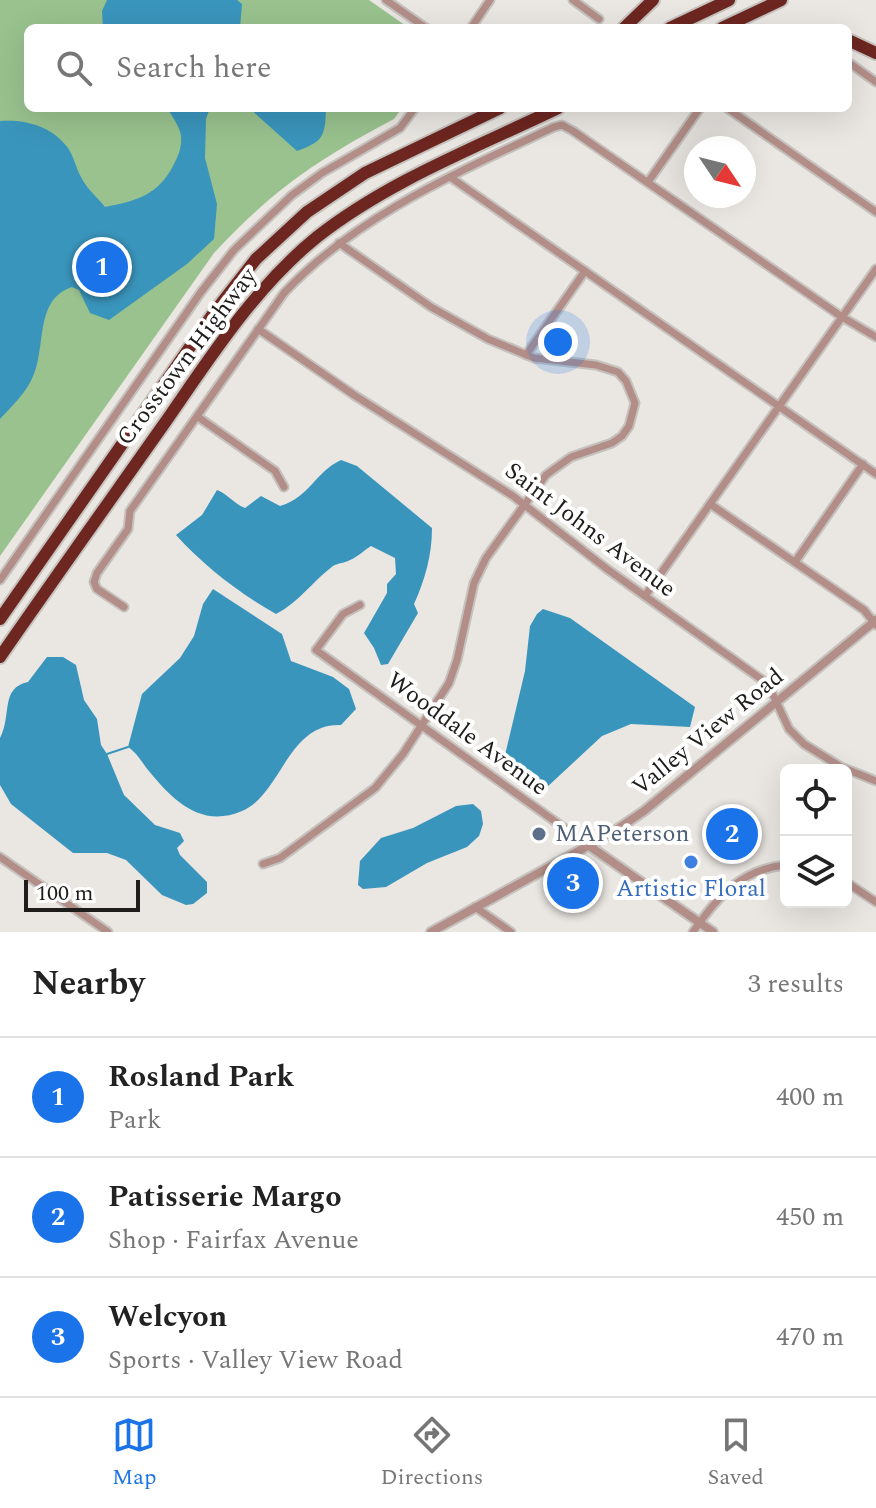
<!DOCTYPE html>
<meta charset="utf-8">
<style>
:root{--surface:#fff;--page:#f2f2f2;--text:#222;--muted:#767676;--line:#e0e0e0;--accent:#1a73e8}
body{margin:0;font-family:Spectral,serif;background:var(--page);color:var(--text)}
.controls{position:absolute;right:24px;bottom:24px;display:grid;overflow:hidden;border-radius:12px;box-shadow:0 8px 32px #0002}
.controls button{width:72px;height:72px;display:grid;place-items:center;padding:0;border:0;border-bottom:2px solid var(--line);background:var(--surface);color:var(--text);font:40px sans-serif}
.compass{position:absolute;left:684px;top:136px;width:72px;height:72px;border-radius:50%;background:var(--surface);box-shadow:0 8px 32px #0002;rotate:125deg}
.scale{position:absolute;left:24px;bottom:20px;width:116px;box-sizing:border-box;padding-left:8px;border:4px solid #1e1d1b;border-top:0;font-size:22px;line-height:28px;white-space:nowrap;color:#1e1d1b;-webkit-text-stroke:6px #fff;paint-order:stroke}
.you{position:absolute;left:558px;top:342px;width:28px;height:28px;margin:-20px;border:6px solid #fff;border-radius:50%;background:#1a73e8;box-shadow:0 0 0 12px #1a73e833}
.badge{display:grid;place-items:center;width:52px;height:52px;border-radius:50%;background:var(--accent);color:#fff;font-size:26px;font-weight:700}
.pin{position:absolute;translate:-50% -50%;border:4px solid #fff;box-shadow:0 2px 8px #0006}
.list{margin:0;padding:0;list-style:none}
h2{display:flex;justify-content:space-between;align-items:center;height:104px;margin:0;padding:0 32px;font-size:34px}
h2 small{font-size:26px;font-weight:400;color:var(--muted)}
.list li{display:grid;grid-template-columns:52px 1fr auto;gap:24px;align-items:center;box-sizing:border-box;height:120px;padding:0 32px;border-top:2px solid var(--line)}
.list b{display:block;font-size:30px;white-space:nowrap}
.list p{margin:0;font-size:26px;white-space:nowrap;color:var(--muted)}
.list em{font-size:26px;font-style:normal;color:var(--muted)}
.icon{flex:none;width:44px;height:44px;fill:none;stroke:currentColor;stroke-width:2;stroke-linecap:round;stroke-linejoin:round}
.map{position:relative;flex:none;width:876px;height:932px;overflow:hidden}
.search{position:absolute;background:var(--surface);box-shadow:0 8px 32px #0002;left:24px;right:24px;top:24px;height:88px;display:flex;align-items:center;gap:20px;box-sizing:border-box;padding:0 28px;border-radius:12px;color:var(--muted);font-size:30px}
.sheet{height:464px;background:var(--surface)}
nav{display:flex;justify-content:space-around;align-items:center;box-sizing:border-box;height:112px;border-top:2px solid var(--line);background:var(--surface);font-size:22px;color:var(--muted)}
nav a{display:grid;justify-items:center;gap:4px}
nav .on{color:var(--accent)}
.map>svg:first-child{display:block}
.green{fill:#99c28e}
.water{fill:#3a95bc}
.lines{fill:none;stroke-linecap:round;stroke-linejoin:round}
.stream{stroke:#3a95bc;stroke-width:2}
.minor-casing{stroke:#c5c2be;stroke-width:11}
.tertiary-casing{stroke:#c5c2be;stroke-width:12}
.motorway-casing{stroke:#c5c2be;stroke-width:16}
.minor{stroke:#b38e88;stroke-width:7}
.tertiary{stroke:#b38e88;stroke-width:8}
.motorway{stroke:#6d2620;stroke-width:12}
.service-dot{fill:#5c6f8a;stroke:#fff;stroke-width:3}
.shop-dot{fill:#3f7fe0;stroke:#fff;stroke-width:3}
.labels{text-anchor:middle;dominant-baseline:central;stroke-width:8;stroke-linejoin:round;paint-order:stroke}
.street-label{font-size:24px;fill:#1e1d1b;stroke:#fff}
.service-label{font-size:24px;fill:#4e5e75;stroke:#fff;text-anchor:start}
.shop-label{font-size:24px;fill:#366cbe;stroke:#fff}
</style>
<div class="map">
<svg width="876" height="932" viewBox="0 0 876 932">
<rect width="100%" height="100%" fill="#eae6e2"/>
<path class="green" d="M0 0H369L409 28H28V108H402L394 119C320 158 272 190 214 253L0 556Z"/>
<g class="water">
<path d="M107 0H237L242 4 240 28H103L102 11Z"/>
<path d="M167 108H210L206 119 205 158 217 204 214 239 187 264 109 320 90 313 79 290 72 287C35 299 46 345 34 374 27 392 13 405 0 419V121C25 119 52 126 68 148 74 157 76 168 81 177 86 188 98 198 105 207 136 201 158 195 173 166 178 156 182 148 181 136 180 127 172 116 167 108Z"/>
<path d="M249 108H326C325 136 324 141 297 151Z"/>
<path d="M341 460 357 466 432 528C432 555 425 580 414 604L418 613 388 664 381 665 374 648 364 633 387 593V584L396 574 395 558 371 546C364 550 358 557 350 560 345 563 338 563 333 566 313 581 298 603 276 614 239 593 204 566 176 535L202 515 217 490C228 494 234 504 245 508L261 496 280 506C310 497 315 472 341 460Z"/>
<path d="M213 589 282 634 291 661 333 677 349 689 356 709 341 725C287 723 282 794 242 811 200 829 172 799 148 770 141 761 137 753 128 747L142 694 180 658 194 636 203 604Z"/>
<path d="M543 609 570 618 695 707 690 727 631 724 602 736 546 788C529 786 510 771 505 755L525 671 530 626 537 614Z"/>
<path d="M47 657H63L76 665 84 700 97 719 101 745 107 754 124 795 155 825 180 833 184 841 177 848 180 855 207 882V893L193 904 186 905 162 895 126 860 107 853H73L11 804 0 785V738C12 714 0 688 28 682Z"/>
<path d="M473 804 481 811 483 824 479 836 467 847 427 863 386 887 363 889 358 885 360 861 381 838 413 828 456 806Z"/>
</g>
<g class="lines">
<path class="stream" d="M107 754 128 747"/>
<g class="minor-casing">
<g id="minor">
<path d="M386 0 426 28"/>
<path d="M573 0 599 19"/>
<path d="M471 28 490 0"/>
<path d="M848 62 876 82"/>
<path d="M727 108 876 212"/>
<path d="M450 177 876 474"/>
<path d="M648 182 700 108"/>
<path d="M258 329 354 395 513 496 607 569 768 684 789 729 804 744 841 767 876 781"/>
<path d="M526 355 585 271"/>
<path d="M198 417 275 471 284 487"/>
<path d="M710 504 864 610 876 625"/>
<path d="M795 562 863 464"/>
<path d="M0 580 201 292 234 250 292 195 322 173 400 128 415 108"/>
<path d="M645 596 876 269"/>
<path d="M360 605 343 614 316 650 588 845"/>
<path d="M124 607 97 589 94 582 97 573 128 529 130 511 284 293C357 215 459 172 554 127L562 125 573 131 842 317 876 337"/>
<path d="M0 857 108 932"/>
<path d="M263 864 280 858 375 788 403 754 449 683 457 660 474 583 486 558 546 475 571 457 612 443 622 436 629 426 635 403 626 381 618 372 596 365 534 358 488 339 431 307 339 243"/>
<path d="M846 882 876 902"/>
<path d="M475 907 511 932"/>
<path d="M693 932C717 897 741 869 786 865"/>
</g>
</g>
<g class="tertiary-casing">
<g id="tertiary">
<path d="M588 845 713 932"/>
<path d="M431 932 613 832 644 811 876 620"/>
</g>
</g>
<g class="motorway-casing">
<g id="motorway">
<path d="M624 28 653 0"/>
<path d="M670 28 729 0"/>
<path d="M722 28 781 0"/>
<path d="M848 40 876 53"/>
<path d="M0 619 213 314 256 259 307 212 365 173 500 108"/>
<path d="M0 657C54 579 109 502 164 424 210 358 254 288 317 237 388 181 477 147 558 108"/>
</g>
</g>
<use href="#minor" class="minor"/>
<use href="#tertiary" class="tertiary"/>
<use href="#motorway" class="motorway"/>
</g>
<circle class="service-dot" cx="539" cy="834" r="8"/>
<circle class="shop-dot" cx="691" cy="862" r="8"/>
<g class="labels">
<g class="street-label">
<text transform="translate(187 357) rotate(-53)">Crosstown Highway</text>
<text transform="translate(590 530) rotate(37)">Saint Johns Avenue</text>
<text transform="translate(708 732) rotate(-39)">Valley View Road</text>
<text transform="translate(467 734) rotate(36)">Wooddale Avenue</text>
</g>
<g class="service-label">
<text x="555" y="834">MAPeterson</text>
</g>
<g class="shop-label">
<text x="691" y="889">Artistic Floral</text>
</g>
</g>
</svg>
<div class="controls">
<button><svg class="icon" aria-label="locate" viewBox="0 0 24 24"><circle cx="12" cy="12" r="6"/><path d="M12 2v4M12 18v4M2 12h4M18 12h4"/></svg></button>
<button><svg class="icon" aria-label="layers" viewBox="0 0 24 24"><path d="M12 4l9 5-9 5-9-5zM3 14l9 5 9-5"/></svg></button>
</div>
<svg class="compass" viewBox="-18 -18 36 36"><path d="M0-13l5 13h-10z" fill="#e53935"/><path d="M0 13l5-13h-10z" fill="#767676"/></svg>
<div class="scale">100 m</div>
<div class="you"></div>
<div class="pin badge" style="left:102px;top:267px">1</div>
<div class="pin badge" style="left:732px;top:834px">2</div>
<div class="pin badge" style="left:573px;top:883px">3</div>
<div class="search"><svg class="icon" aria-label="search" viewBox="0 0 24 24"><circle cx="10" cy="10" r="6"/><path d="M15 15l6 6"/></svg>Search here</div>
</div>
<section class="sheet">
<h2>Nearby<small>3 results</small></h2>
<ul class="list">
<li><span class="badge">1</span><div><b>Rosland Park</b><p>Park</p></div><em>400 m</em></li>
<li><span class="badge">2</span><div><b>Patisserie Margo</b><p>Shop · Fairfax Avenue</p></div><em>450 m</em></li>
<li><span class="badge">3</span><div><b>Welcyon</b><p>Sports · Valley View Road</p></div><em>470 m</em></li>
</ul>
</section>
<nav>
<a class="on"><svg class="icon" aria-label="map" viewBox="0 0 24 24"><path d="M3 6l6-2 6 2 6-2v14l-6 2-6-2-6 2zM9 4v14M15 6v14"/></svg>Map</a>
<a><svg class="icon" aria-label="directions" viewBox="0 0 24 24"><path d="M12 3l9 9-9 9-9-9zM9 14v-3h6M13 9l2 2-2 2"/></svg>Directions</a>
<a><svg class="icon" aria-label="saved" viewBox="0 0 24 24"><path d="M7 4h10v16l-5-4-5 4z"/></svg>Saved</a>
</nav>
